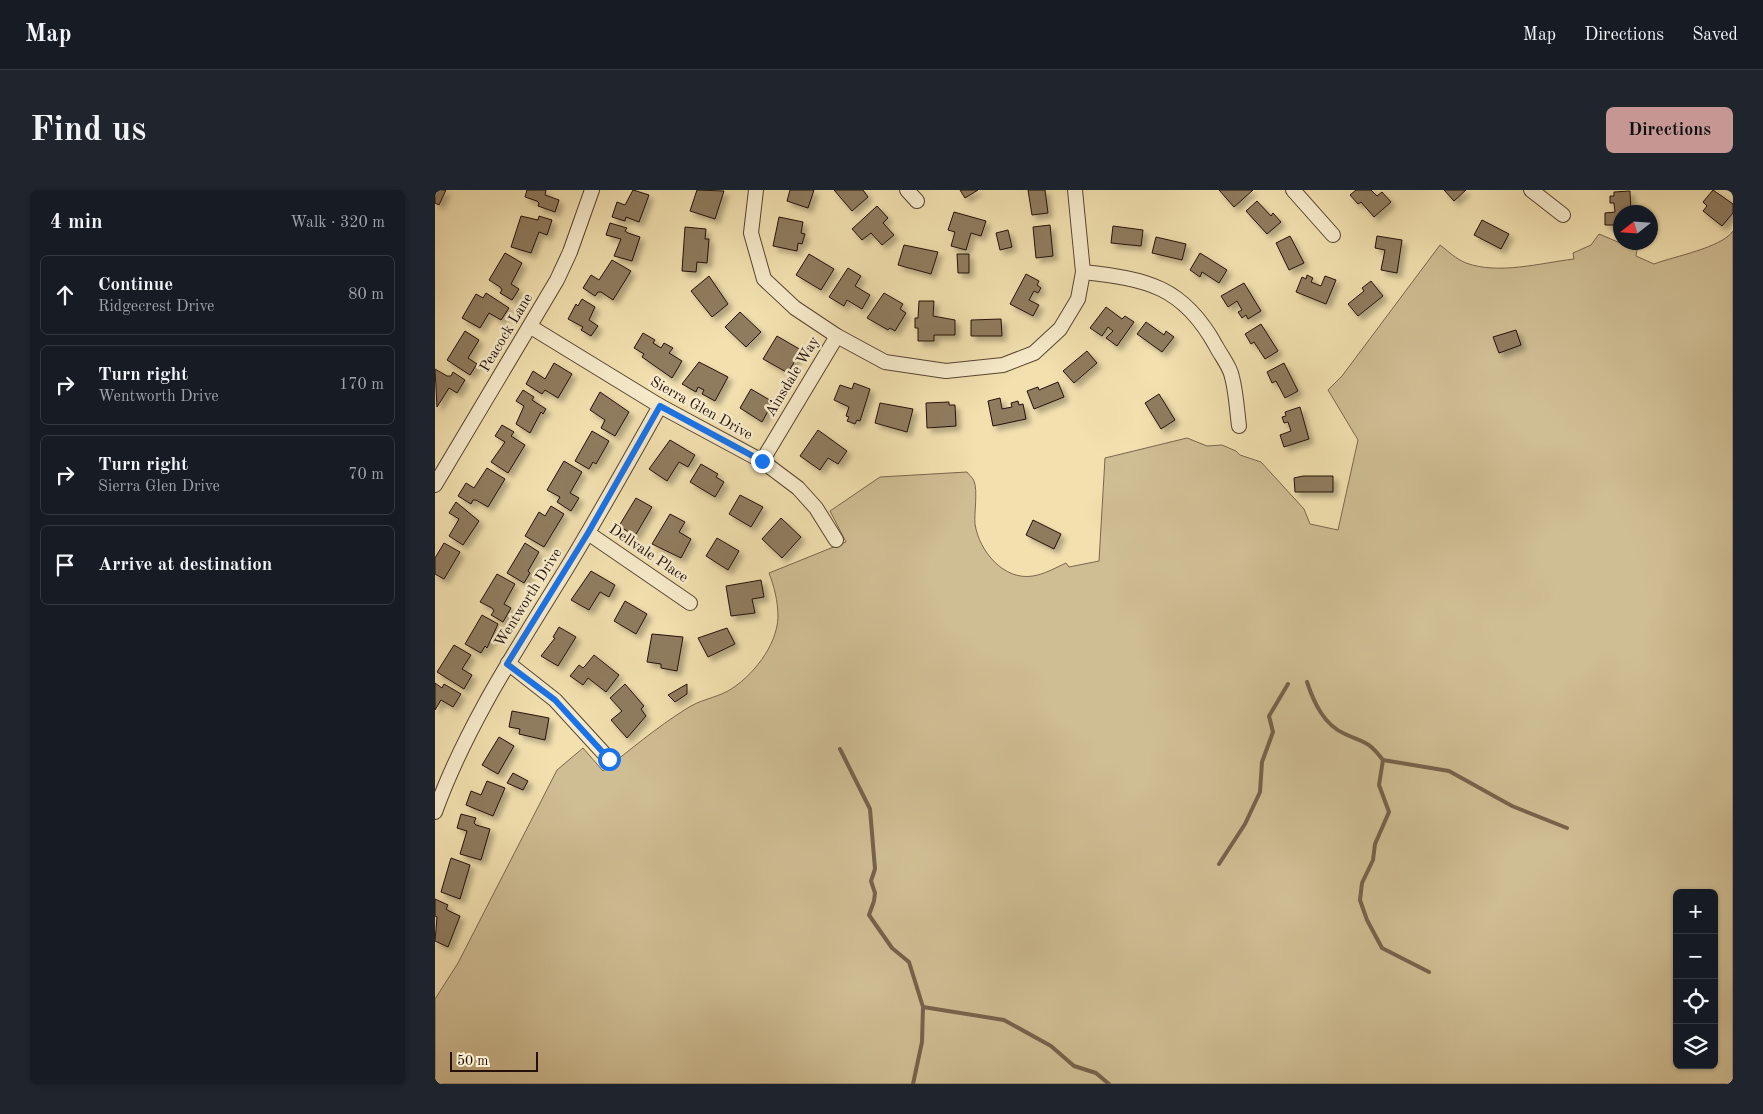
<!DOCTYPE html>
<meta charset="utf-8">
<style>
:root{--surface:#171b24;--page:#20242c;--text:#f1f3f6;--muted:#9ea1a6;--line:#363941;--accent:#c59692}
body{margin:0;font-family:"Old Standard TT",serif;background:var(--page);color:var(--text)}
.controls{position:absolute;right:15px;bottom:15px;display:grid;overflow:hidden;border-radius:8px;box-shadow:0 1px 4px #0004}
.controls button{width:45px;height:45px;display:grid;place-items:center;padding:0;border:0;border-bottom:1px solid var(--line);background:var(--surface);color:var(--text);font:25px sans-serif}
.compass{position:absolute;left:1178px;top:15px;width:45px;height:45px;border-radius:50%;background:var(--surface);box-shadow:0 1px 4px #0004;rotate:253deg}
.scale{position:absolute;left:15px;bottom:12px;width:88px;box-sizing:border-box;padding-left:5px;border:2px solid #241009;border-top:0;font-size:14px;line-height:18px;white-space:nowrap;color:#241009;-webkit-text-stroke:4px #f7ebcb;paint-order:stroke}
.stop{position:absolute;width:15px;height:15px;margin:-11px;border:4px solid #1a73e8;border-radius:50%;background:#fff}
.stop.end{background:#1a73e8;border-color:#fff;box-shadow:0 1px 5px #0008}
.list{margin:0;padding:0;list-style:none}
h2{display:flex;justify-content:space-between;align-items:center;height:65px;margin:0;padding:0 20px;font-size:21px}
h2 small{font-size:16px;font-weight:400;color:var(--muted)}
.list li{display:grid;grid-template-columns:32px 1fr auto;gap:15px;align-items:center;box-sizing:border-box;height:80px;margin:0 10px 10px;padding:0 10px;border:1px solid var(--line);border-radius:8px}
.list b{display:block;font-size:19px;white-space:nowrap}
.list p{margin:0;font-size:16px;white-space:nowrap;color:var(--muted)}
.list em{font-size:16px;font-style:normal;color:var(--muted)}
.icon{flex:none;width:28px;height:28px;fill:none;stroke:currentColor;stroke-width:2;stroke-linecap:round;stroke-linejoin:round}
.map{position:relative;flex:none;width:1298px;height:894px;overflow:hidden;border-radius:8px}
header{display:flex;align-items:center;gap:30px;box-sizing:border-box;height:70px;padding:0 25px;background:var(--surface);border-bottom:1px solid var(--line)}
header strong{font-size:24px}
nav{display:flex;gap:28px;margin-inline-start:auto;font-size:18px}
.intro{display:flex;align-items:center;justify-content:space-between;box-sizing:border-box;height:120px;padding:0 30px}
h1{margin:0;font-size:35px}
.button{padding:12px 22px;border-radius:8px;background:var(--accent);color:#111;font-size:18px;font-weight:700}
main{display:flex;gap:30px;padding:0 30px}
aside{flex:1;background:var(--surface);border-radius:8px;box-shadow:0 1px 4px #0004}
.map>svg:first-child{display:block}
.green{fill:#cfbd93;stroke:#7a664e;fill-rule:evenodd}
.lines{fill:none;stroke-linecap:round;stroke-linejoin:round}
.stream{stroke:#76624b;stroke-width:4}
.building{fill:#8f7c5f;stroke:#241009;filter:url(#shadow)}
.street-casing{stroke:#584432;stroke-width:16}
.street{stroke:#f7ebcb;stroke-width:14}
.route{stroke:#1a73e8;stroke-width:6}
.labels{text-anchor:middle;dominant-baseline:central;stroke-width:5;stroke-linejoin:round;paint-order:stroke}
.street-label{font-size:15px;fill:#241009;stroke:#f7ebcb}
</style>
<header>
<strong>Map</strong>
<nav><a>Map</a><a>Directions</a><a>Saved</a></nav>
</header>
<div class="intro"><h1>Find us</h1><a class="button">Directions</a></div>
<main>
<aside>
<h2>4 min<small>Walk · 320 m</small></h2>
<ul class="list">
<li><svg class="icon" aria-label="ahead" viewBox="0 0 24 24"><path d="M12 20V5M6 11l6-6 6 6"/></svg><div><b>Continue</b><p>Ridgecrest Drive</p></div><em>80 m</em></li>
<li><svg class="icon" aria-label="right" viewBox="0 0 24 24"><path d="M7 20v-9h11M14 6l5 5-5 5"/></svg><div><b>Turn right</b><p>Wentworth Drive</p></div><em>170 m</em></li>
<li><svg class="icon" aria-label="right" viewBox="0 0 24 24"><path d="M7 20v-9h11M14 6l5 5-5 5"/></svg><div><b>Turn right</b><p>Sierra Glen Drive</p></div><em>70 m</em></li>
<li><svg class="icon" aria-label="arrive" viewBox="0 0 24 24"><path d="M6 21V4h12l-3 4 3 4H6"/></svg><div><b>Arrive at destination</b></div></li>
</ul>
</aside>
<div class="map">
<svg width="1298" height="894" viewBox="0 0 1298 894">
<defs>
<filter id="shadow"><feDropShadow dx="4.5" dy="4.5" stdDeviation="2.5" flood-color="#0004"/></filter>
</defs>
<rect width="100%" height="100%" fill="#f2e0af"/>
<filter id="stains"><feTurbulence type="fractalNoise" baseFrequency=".004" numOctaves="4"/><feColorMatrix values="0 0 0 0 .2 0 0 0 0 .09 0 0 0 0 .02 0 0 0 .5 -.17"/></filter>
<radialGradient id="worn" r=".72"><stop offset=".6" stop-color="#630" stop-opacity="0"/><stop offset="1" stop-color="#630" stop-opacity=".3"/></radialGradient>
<path class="green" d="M1298 41V894H0V809L23 773 122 580 148 558 168 581C195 560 222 537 251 519 264 510 280 508 293 501 317 487 342 456 343 427 343 411 339 396 334 383L411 352 395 321 445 287 532 282C534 285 538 288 539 291 543 301 539 323 540 334 544 361 569 391 598 386 610 384 620 378 631 373L634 377 664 371 670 268 752 248 772 256 787 255 801 261 805 265 826 272 869 319 875 334 903 340 923 250 893 200 907 186 1005 55C1013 61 1021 69 1031 73 1064 85 1105 73 1139 69L1138 63 1156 55 1164 44 1202 60 1201 66 1219 74C1240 66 1286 58 1298 41ZM1242 703H1279V875H1242Z"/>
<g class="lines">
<g class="stream">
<path d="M872 492C879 513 889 535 910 544 932 554 933 551 948 570L1014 581 1077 616 1132 638"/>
<path d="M405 559 435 619 440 679 436 691 440 703 439 711 434 725 457 758 474 772 488 817 569 830 616 856 639 876 661 883 674 894"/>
<path d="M948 570 944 595 954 622 940 654 938 670 927 693 925 710 932 730 947 758 994 782"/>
<path d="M784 674 810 634 825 602 827 572 838 542 834 526 853 494"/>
<path d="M478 894 487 852 488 817"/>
</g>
</g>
<g class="building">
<path d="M0 0H11L4 15 0 13Z"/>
<path d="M92 0H111L110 5 124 10 120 22 103 16 104 13 102 11 90 7Z"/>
<path d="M198 0 214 5 204 32 191 27 190 31 177 27 182 12 190 15Z"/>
<path d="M262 0 289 1 280 29 255 21Z"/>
<path d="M355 0H379L373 18 352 11Z"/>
<path d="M399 0H428L433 7 417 21Z"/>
<path d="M525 0H543L530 8Z"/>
<path d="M593 0H610L613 23 597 25Z"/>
<path d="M784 0H818L799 17Z"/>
<path d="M921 0H936L942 6 947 2 956 12 939 27 926 12 923 14 915 5Z"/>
<path d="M1009 0H1031L1019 11Z"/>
<path d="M1278 0 1298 14V23L1287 36 1268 21 1272 16 1268 12Z"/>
<path d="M1195 1 1196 22H1186V35H1170V23L1180 22 1179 13H1175V6H1179V2Z"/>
<path d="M822 11 836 26 838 23 846 32 832 44 811 21Z"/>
<path d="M442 16 453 28 448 33 459 45 447 55 436 43 427 50 417 39Z"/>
<path d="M519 22 551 31 546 46 536 43 531 60 516 56 520 42 513 40Z"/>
<path d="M86 26 103 30 104 26 117 30 112 45 104 42 96 63 76 57Z"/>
<path d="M344 27 368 32 366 43 370 44 367 54 363 53 362 61 338 56Z"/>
<path d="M1047 30 1074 44 1066 59 1039 45Z"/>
<path d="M175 33 192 38 190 41 193 43 205 47 197 71 179 66 186 49 171 45Z"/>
<path d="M615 35 618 66 601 68 598 37Z"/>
<path d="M678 36 708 40 706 56 676 53Z"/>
<path d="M250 37 271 39 270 49H274L272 73 262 72 261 82 247 81Z"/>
<path d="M573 40 577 57 565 60 561 43Z"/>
<path d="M855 46 869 73 854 80 841 53Z"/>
<path d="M942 46 967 50 962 83 946 80 950 60 940 58Z"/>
<path d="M721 47 751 54 747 70 717 63Z"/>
<path d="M469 55 503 62 496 84 463 75Z"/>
<path d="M70 63 87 73 76 94 84 99 77 110 65 103 67 100 65 97 54 90Z"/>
<path d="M765 63 792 80 784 93 767 82 765 87 755 80Z"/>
<path d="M374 64 399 79 386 100 361 85Z"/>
<path d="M522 64H534V83H523Z"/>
<path d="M177 70 196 81 178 110 166 102H163L160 106 148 98 156 85 164 90Z"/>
<path d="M413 78 426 86 420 96 435 105 427 119 412 110 409 116 394 107Z"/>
<path d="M591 84 604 91 602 95 606 98 603 103 599 101 594 110 604 115 598 126 575 114Z"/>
<path d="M872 85 878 88 876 92 886 96 890 86 901 90 891 114 861 102 867 87 871 89Z"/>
<path d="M274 86 293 114 277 127 256 101Z"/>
<path d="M936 91 948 106 923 126 913 114 929 101 927 98Z"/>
<path d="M809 93 826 121 813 129 811 125 807 128 803 122 807 120 802 111 793 117 786 106Z"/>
<path d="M51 103 74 118 66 130 54 123 45 138 27 128 41 104 48 108Z"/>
<path d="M449 103 468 114 465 119 471 123 460 141 455 138 453 140 432 128Z"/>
<path d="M147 109 160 117 154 130 163 136 156 146 146 140 148 137 133 129 141 114 143 116Z"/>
<path d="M484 111H499L498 126 520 130V145H499V151H483V138H480V128H483Z"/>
<path d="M671 117 687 129 690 126 699 132 682 156 671 148 678 141 673 137 667 146 655 138Z"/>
<path d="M305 122 326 142 311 157 290 137Z"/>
<path d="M566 129 567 146H536V130Z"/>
<path d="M711 132 729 145 731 141 739 147 727 162 702 144Z"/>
<path d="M826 134 843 161 830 169 819 152 816 154 810 144Z"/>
<path d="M1081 140 1086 155 1064 163 1058 147Z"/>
<path d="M30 141 44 150 33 168 42 174 35 185 12 170Z"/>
<path d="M208 143 220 150 218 153 226 158 229 153 238 158 234 163 247 171 237 188 207 167 209 164 199 158Z"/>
<path d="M342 146 366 160 353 183 328 169Z"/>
<path d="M652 161 662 173 639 193 628 181Z"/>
<path d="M264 172 293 187 280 211 267 204 269 200 263 197 261 202 247 194Z"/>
<path d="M119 173 137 184 123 208 110 200 107 204 91 194 98 181 110 189Z"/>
<path d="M849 173 863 201 850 208 841 191 837 193 832 182Z"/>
<path d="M0 179 12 186H16L18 182 30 190 22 203 14 198 2 217Z"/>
<path d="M623 192 629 207 599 219 592 201 603 197 604 200Z"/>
<path d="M419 193 435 199 425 231 422 230 420 234 412 231 414 227 411 226 414 217 399 210 405 195 417 199Z"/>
<path d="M316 199 338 212 327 232 305 218Z"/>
<path d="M88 200 99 207 97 210 111 219 108 224 106 222 95 243 81 234 89 216 81 211Z"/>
<path d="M165 202 194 222 180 246 166 238 170 230 155 220Z"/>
<path d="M724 204 740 230 726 239 710 213Z"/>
<path d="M565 208 567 219 577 217 576 213 583 211 584 215 588 214 591 229 558 236 553 211Z"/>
<path d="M514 212V215H520L521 236 492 238 491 213Z"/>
<path d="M445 213 478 219 472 242 440 233Z"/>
<path d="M865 217 874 249 849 257 845 245 856 241 853 232 849 233 847 227 851 226 850 222Z"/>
<path d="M67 235 79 242 76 246 90 255 73 283 56 272 70 252 60 246Z"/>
<path d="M383 240 412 261 403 274 393 268 385 280 365 266Z"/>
<path d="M157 241 174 251 161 274 158 272 154 279 140 271Z"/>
<path d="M235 250 260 265 253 277 244 272 232 291 214 279Z"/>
<path d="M129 271 147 282 135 303 144 308 136 321 122 312 125 307 112 300Z"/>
<path d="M266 274 283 284 281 287 289 292 280 307 255 292Z"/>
<path d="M52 278 70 289 53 317 41 310H38L36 314 23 306 31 293 39 298Z"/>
<path d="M868 286H898V302H860L859 288Z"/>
<path d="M305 305 328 317 316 337 294 324Z"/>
<path d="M201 308 217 317 200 346 184 336Z"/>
<path d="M21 312 44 331 28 355 14 346 24 329 14 323Z"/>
<path d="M116 316 129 324 109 357 90 346 104 322 110 326Z"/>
<path d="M235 324 250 332 244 342 256 349 246 368 217 354Z"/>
<path d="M346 328 366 347 347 368 327 349Z"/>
<path d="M598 330 626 344 619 359 591 345Z"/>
<path d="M282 348 304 361 293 380 271 366Z"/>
<path d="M9 353 25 362 9 389 0 384V368Z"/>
<path d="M90 353 104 362 93 381 95 383 89 393 72 383Z"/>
<path d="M156 381 180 395 174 407 165 402 154 420 136 410Z"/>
<path d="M62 384 80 394 69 414 76 418 68 432 56 425 59 421 57 418 45 412Z"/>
<path d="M326 390 329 407 317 409 320 423 296 426 291 396Z"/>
<path d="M190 411 212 424 201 444 179 431Z"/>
<path d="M47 425 63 434 52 458 50 456 46 463 30 454Z"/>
<path d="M124 437 141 447 123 476 106 466 120 448 118 447Z"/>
<path d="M292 438 300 454 273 467 263 448Z"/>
<path d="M217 444 248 447 242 481 226 478V474L212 472Z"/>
<path d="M19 455 36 465 27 479 37 485 29 499 2 482Z"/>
<path d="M159 465 184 485 171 502 153 488 148 495 135 486 144 475 148 478 150 476Z"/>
<path d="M0 493 7 498 9 494 26 504 18 517 6 510 0 520Z"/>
<path d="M190 494 209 516 206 519 211 526 192 548 176 530 187 521 175 508Z"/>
<path d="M252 494V504L240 512 233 505Z"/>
<path d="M77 521 114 528 110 550 84 544 85 539 74 537Z"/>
<path d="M64 547 79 556 63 584 47 575Z"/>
<path d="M78 583 93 591 88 600 72 593Z"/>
<path d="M52 591 70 598 58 626 31 615 36 601 46 605Z"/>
<path d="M26 624 41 628 39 633 41 635 55 639 46 670 25 664 32 641 22 638Z"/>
<path d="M16 668 35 675 25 709 6 702Z"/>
<path d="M0 709 13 715 11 719 14 721 25 726 13 757 0 751 2 727 0 726Z"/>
</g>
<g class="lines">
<g class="street-casing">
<g id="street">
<path d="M321 0 316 43 329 89 360 118 402 146 450 172 511 181 568 175 599 163 625 139 643 109 648 82 640 0"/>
<path d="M472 0 482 11"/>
<path d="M858 0 898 45"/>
<path d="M1096 0 1128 25"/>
<path d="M648 82C712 89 748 96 781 156 786 166 795 176 797 187 801 202 802 220 804 236"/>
<path d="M96 137 225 216 327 271 363 298 381 318 401 350"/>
<path d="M327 271 402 146"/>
<path d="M0 295 122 90 135 62 157 0"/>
<path d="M153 343 255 413"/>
<path d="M73 473 120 510 174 569"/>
<path d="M0 622C31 536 82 459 130 381 163 327 194 271 225 216"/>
</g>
</g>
<use href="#street" class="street"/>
</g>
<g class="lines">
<path class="route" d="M174 569 120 510 72 474 153 343 225 216 327 271"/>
</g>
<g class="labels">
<g class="street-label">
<text transform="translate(72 143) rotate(-59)">Peacock Lane</text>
<text transform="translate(358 187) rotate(-59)">Ainsdale Way</text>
<text transform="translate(266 219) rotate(29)">Sierra Glen Drive</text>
<text transform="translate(213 364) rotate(34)">Dellvale Place</text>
<text transform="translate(94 408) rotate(-58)">Wentworth Drive</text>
</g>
</g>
<rect width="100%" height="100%" filter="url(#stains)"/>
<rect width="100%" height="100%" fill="url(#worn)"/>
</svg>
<div class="controls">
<button>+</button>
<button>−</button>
<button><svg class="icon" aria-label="locate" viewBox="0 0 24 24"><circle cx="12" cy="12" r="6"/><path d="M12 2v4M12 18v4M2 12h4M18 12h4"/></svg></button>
<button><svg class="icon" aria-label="layers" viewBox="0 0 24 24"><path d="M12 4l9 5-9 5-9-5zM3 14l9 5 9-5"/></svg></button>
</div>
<svg class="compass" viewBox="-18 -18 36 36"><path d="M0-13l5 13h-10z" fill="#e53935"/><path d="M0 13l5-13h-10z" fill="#9ea1a6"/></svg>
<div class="scale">50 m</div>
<div class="stop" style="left:174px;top:569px"></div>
<div class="stop end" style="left:327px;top:271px"></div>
</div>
</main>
